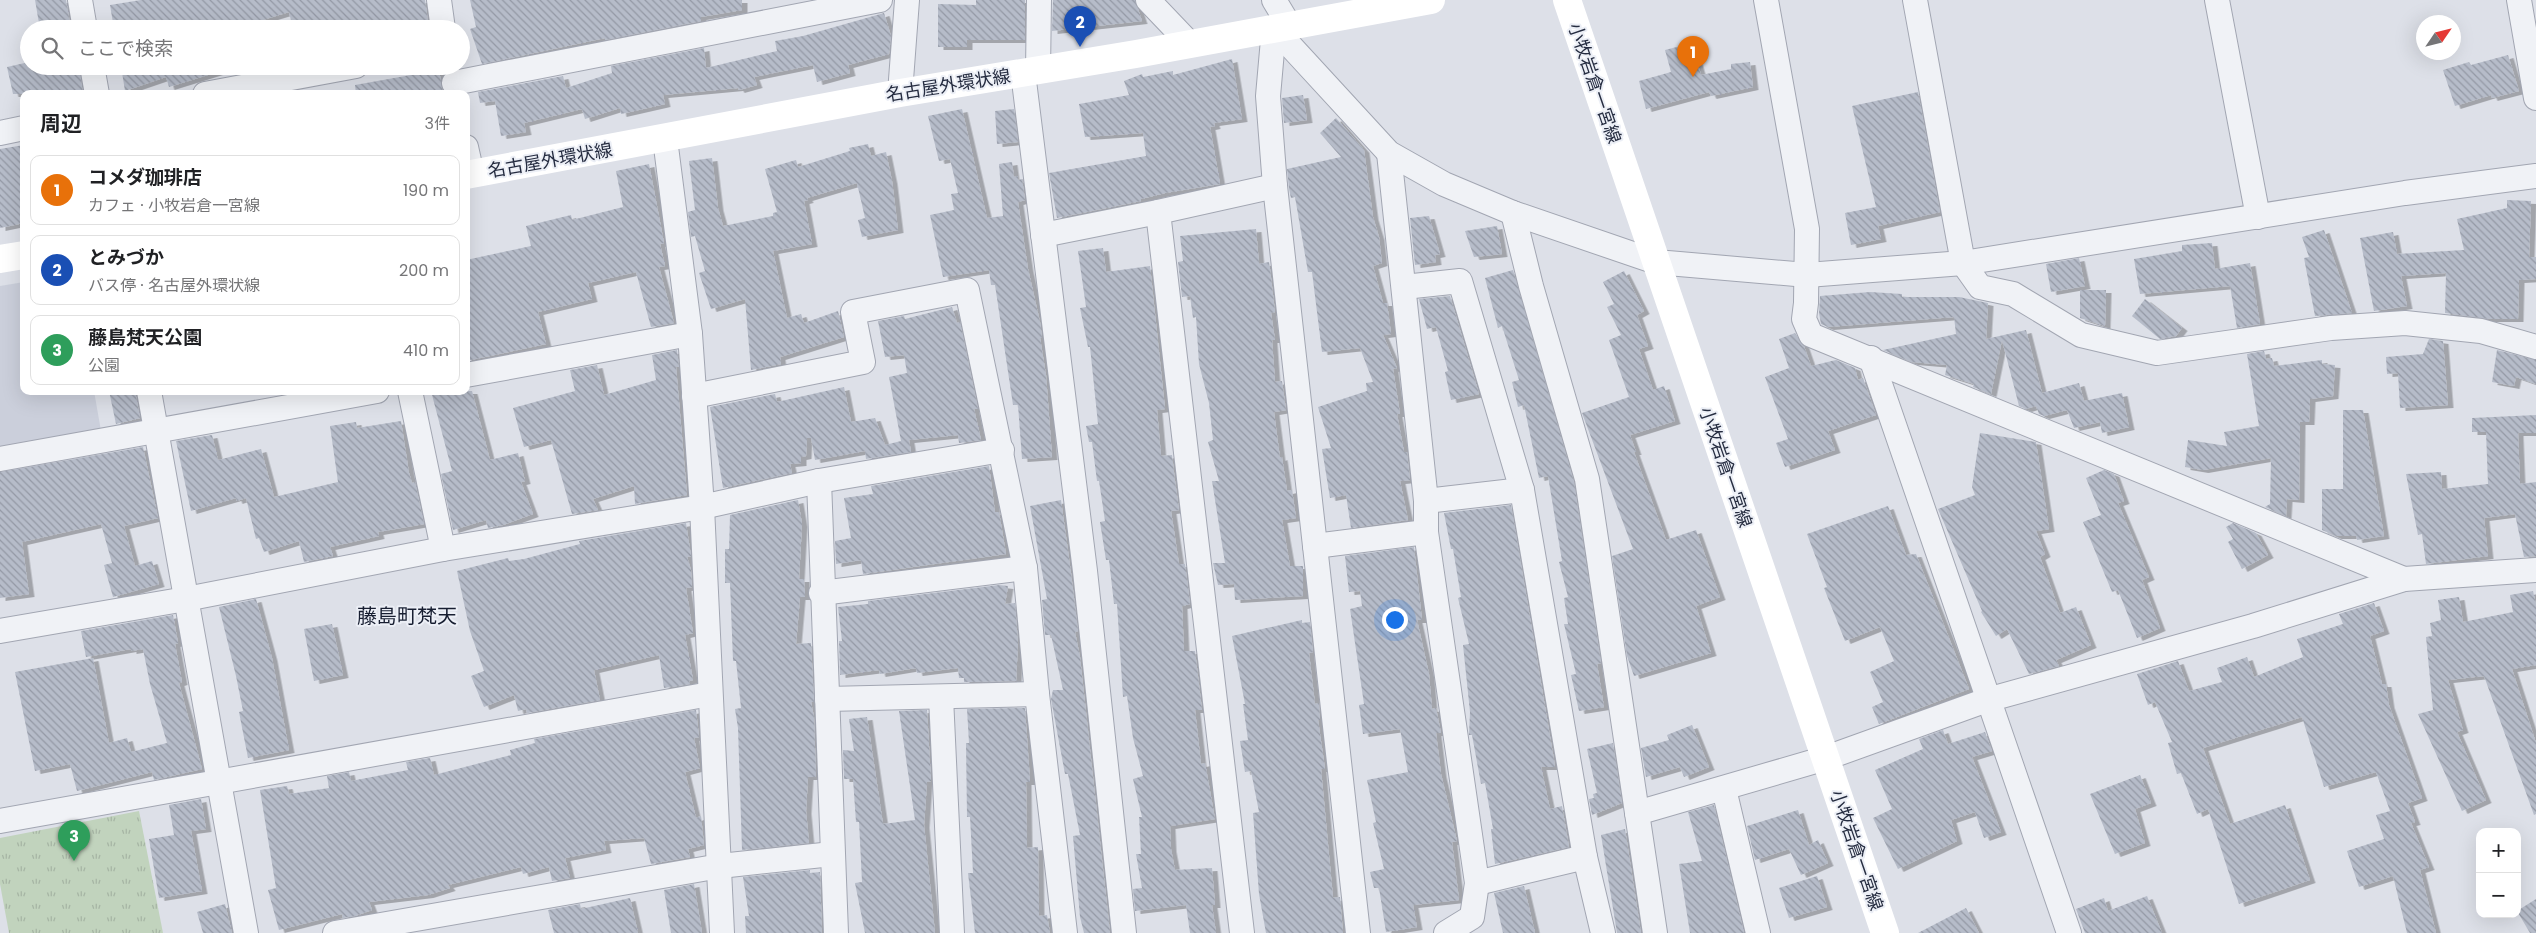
<!DOCTYPE html>
<html lang="ja">
<meta charset="utf-8">
<style>
:root{--surface:#fff;--page:#f2f2f2;--text:#202124;--muted:#757577;--line:#e0e0e0;--accent:#dc343e}
body{margin:0;font-family:Poppins,"Noto Sans JP",sans-serif;background:var(--page);color:var(--text)}
.controls{position:absolute;right:15px;bottom:15px;display:grid;overflow:hidden;border-radius:10px;box-shadow:0 5px 20px #0002}
.controls button{width:45px;height:45px;display:grid;place-items:center;padding:0;border:0;border-bottom:1px solid var(--line);background:var(--surface);color:var(--text);font:25px sans-serif}
.compass{position:absolute;left:2416px;top:15px;width:45px;height:45px;border-radius:50%;background:var(--surface);box-shadow:0 5px 20px #0002;rotate:55deg}
.you{position:absolute;left:1394px;top:619px;width:18px;height:18px;margin:-12px;border:4px solid #fff;border-radius:50%;background:#1a73e8;box-shadow:0 0 0 8px #1a73e833}
.badge{display:grid;place-items:center;width:32px;height:32px;border-radius:50%;background:var(--accent);color:#fff;font-size:16px;font-weight:700}
.pin{position:absolute;translate:-50% -41px;filter:drop-shadow(0 1px 2px #0008)}
.pin::after{content:'';position:absolute;top:26px;width:18px;height:15px;background:inherit;clip-path:polygon(0 0,100% 0,50% 100%)}
.list{margin:0;padding:0;list-style:none}
h2{display:flex;justify-content:space-between;align-items:center;height:65px;margin:0;padding:0 20px;font-size:21px}
h2 small{font-size:16px;font-weight:400;color:var(--muted)}
.list li{display:grid;grid-template-columns:32px 1fr auto;gap:15px;align-items:center;box-sizing:border-box;height:70px;margin:0 10px 10px;padding:0 10px;border:1px solid var(--line);border-radius:10px}
.list b{display:block;font-size:19px;white-space:nowrap}
.list p{margin:0;font-size:16px;white-space:nowrap;color:var(--muted)}
.list em{font-size:16px;font-style:normal;color:var(--muted)}
.icon{flex:none;width:28px;height:28px;fill:none;stroke:currentColor;stroke-width:2;stroke-linecap:round;stroke-linejoin:round}
.map{position:relative;flex:none;width:2536px;height:933px;overflow:hidden}
.search{position:absolute;background:var(--surface);box-shadow:0 5px 20px #0002;left:20px;top:20px;width:450px;height:55px;display:flex;align-items:center;gap:12px;box-sizing:border-box;padding:0 18px;border-radius:28px;color:var(--muted);font-size:19px}
.panel{position:absolute;background:var(--surface);box-shadow:0 5px 20px #0002;left:20px;top:90px;width:450px;height:305px;border-radius:10px}
.map>svg:first-child{display:block}
.built{fill:#cbcfdb}
.grass{fill:url(#grass-tufts)}
.building{fill:url(#building-back-hatch);filter:url(#shadow)}
.lines{fill:none;stroke-linecap:round;stroke-linejoin:round}
.street-casing{stroke:#a2a6b2;stroke-width:26}
.street{stroke:#f0f2f6;stroke-width:24}
.secondary{stroke:#fff;stroke-width:28}
.labels{text-anchor:middle;dominant-baseline:central;stroke-width:4;stroke-linejoin:round;paint-order:stroke}
.street-label{font-size:18px;fill:#252c40;stroke:#eceff6}
.quarter-label{font-size:20px;fill:#171e31;stroke:#eceff6}
</style>
<div class="map">
<svg width="2536" height="933" viewBox="0 0 2536 933">
<defs>
<pattern id="grass-tufts" width="24" height="20" patternUnits="userSpaceOnUse" patternTransform="scale(1.25)"><rect width="24" height="20" fill="#c1d3bd"/><path d="M3 7l-1-3M5 7V3M7 7l1-3M15 17l-1-3M17 17v-4M19 17l1-3" fill="none" stroke="#a6b5a4"/></pattern>
<pattern id="building-back-hatch" width="6" height="6" patternUnits="userSpaceOnUse" patternTransform="scale(1.25)"><rect width="6" height="6" fill="#b6bcc9"/><path d="M-1 5l2 2M0 0l6 6M5-1l2 2" fill="none" stroke="#9499a5"/></pattern>
<filter id="shadow"><feDropShadow dx="5.5" dy="3" stdDeviation="0" flood-color="#0004"/></filter>
</defs>
<rect width="100%" height="100%" fill="#dde0e8"/>
<path class="built" d="M24 282V391H94L101 431 0 448V286Z"/>
<path class="grass" d="M139 811 163 933H9L0 884V838Z"/>
<g class="building">
<path d="M35 0H66L71 29H40Z"/>
<path d="M141 0H425L429 29H293L289 12 233 29H114L110 5Z"/>
<path d="M470 0H742V10L701 17V21L605 40V38L482 64 470 29 476 27Z"/>
<path d="M976 0H1025V40H967V47H938V4L976 5Z"/>
<path d="M1053 0H1135L1142 21 1052 31Z"/>
<path d="M884 13 891 36 889 54 848 65 850 73 817 82 813 65 754 77 757 85 739 90 738 88 663 95 665 104 621 114 620 108 585 119 582 109 524 123 526 132 501 136 495 101 480 103 478 92 563 76 566 88 612 73 611 66 704 48 706 68 777 51 775 41 803 36Z"/>
<path d="M1692 43 1701 75 1731 69V64L1750 62 1753 87 1711 96 1709 92 1646 109 1639 81 1671 72 1665 50Z"/>
<path d="M2508 55 2519 91 2492 98 2491 95 2455 106 2443 70 2469 62 2471 65Z"/>
<path d="M1232 59 1242 119 1214 123 1215 126 1210 127 1220 184 1165 193 1141 199V201L1057 218 1049 173 1146 156 1143 133 1085 137 1079 104 1129 95 1124 81 1142 74 1143 77 1173 71V75Z"/>
<path d="M29 62V66H79L83 94H13L7 67Z"/>
<path d="M121 66H223L224 70 169 87 166 77 125 91Z"/>
<path d="M439 70 443 94H356L355 85Z"/>
<path d="M1918 92 1940 212 1878 226 1881 239 1851 245 1845 213 1876 207 1852 106Z"/>
<path d="M1303 95 1307 120 1284 123 1282 98Z"/>
<path d="M962 109 987 218 1003 216 999 164 1012 162 1014 177 1018 176V180L1022 179 1025 200 1018 202 1028 269 1040 322 1042 338H1040L1046 375 1052 457 1022 459 1018 405H1013L995 285H991L989 270 943 277 930 215 954 210 951 194 958 193 950 159 939 161 928 116Z"/>
<path d="M1014 109 1018 142 997 144 995 111Z"/>
<path d="M1336 118 1364 150 1373 217 1379 237 1382 263 1373 266 1383 303H1387L1391 334 1383 335 1397 368 1393 369 1400 414H1397L1404 452H1407L1410 480 1400 481 1408 520 1351 528 1346 495 1330 498 1322 449 1331 448 1318 407 1367 391 1366 383 1373 382 1360 348 1322 352 1312 272H1308L1295 197 1291 198 1289 189 1287 169 1341 157 1320 133Z"/>
<path d="M868 144 871 156 886 152 892 181 898 230 862 237 858 220 865 218 857 183 807 198 808 200 804 201 812 244 773 251 787 318 801 314 804 323 838 311 844 337 780 357 781 364 751 370 745 299 711 309 699 273 705 271 695 236 691 237 688 212 695 210 689 161 712 158 718 208 723 226 773 216V213L777 212 765 169 796 160 798 167 850 151 849 148Z"/>
<path d="M24 145V223L0 228V149Z"/>
<path d="M649 164 664 243 660 244 665 266 659 267 674 323 651 327 636 272 588 283 592 299 538 312 546 344 466 361V260L531 246 526 226 571 215 572 220 623 207 616 171Z"/>
<path d="M2507 200 2531 201 2529 257H2536V279L2519 280 2518 319H2489L2445 313 2446 273 2401 276 2407 306 2374 311 2360 238 2393 232 2397 254 2464 250 2457 219 2507 208Z"/>
<path d="M1429 216 1440 254 1435 255 1436 262 1415 265 1410 218Z"/>
<path d="M1497 226 1502 254 1474 257 1465 231Z"/>
<path d="M1256 229 1259 264 1269 262 1270 269 1275 312 1271 313 1275 340H1272L1275 382 1282 381 1286 410 1274 412 1280 458 1282 457 1287 491 1292 490 1296 518 1282 520 1290 566H1303V596L1235 600 1234 584 1218 585 1213 563H1225L1212 481H1219L1208 442 1213 440 1209 403 1199 364 1196 317 1193 318 1190 296 1182 297 1178 262 1183 261 1180 236Z"/>
<path d="M2324 230 2352 313 2315 316 2304 258 2309 257 2302 237Z"/>
<path d="M2212 243 2215 269 2250 263 2260 324 2237 328 2230 286 2140 294 2134 259 2182 251V245Z"/>
<path d="M1103 248 1106 272 1150 266 1165 409 1157 410 1161 456 1172 455 1175 481 1179 510 1171 511 1179 564H1185L1190 604 1182 606 1184 651H1195L1202 710H1195L1201 764 1205 763 1215 819 1170 826 1171 849 1175 870 1212 868 1215 905H1212L1216 933H1190L1186 905 1135 911 1133 889 1142 888 1136 854H1141L1139 817H1142L1133 779 1143 776 1133 738 1127 696 1123 697 1117 604H1114L1109 560H1106L1100 522 1105 521 1099 481H1097L1092 442H1089L1086 426 1098 424 1090 347H1088L1080 308 1086 307 1078 251Z"/>
<path d="M2079 258 2085 286 2051 292 2046 264Z"/>
<path d="M1513 270 1574 482 1601 663 1597 664 1604 707 1579 711 1571 675 1576 674 1564 624H1568L1564 598 1568 597 1559 562 1562 561 1548 476 1539 478 1524 405 1518 407 1512 382 1519 380 1502 326 1498 328 1485 278Z"/>
<path d="M1624 271 1644 311 1637 315 1648 346 1639 349 1653 390 1664 386 1675 421 1630 435 1636 452H1634L1666 540 1696 530 1720 597 1696 606 1711 653 1634 676 1627 656 1612 556 1633 549 1582 413 1629 397 1609 340 1621 335 1607 307 1614 304 1603 282Z"/>
<path d="M2080 290H2106L2105 326 2080 318Z"/>
<path d="M1870 292 1902 294V297H1959L1988 303 1986 339 2026 330 2042 393 2079 383 2084 401 2122 393 2129 427 2102 433 2100 422 2074 428 2067 410 2044 416 2039 414 2036 406 2026 409 2019 406 2002 340 1991 394 1973 387 1974 384 1945 375 1947 365 1912 362 1883 350 1956 334 1954 317 1828 327 1821 324 1819 313 1820 296Z"/>
<path d="M1450 296 1479 394 1451 400 1445 372 1448 371 1436 327 1427 329 1419 299Z"/>
<path d="M2145 299 2182 328 2176 336 2160 339 2132 316Z"/>
<path d="M952 307 957 323 960 322 978 409H974L981 440 959 443 958 435 909 440 911 452 866 459 865 451 815 460 811 438H807L806 456 801 457V463L790 464 792 473 723 488 710 407 775 394 777 402 844 387 851 422 875 418 885 445 901 441 889 377 907 373 904 355 885 357 878 321 904 316 905 319Z"/>
<path d="M1795 333 1804 346 1811 366 1836 360 1855 368 1858 380 1863 378 1876 415 1828 431 1835 450 1785 467 1776 443 1788 439 1765 377 1789 368 1779 339Z"/>
<path d="M2429 339 2443 341 2448 405 2400 408 2398 373 2387 374 2386 357 2423 354Z"/>
<path d="M677 350 679 367H676L687 495 635 504 634 486 593 499 598 510 572 514 551 440 524 447 513 408 575 391 570 370 597 365 604 395 656 380 652 355Z"/>
<path d="M2497 350 2536 360V384L2516 377 2514 386 2492 382Z"/>
<path d="M2264 351 2266 359 2272 358 2274 366 2322 360V364L2335 365 2333 396 2310 399 2309 422H2300L2299 500 2287 499 2286 516 2265 507 2270 504 2271 458 2203 470 2185 467 2188 440 2227 446 2224 432 2259 426 2247 354Z"/>
<path d="M109 391H135L140 418 116 424Z"/>
<path d="M431 391H472L490 460 518 453 525 481 521 482 533 514 503 525 488 528 486 520 453 530 441 474 452 471Z"/>
<path d="M2343 410H2363L2384 536 2357 540 2356 536H2336L2322 530V489H2343Z"/>
<path d="M2536 415V433H2518L2520 484 2536 482V556L2524 557 2515 514 2484 518 2488 556 2426 564 2422 534 2418 535 2406 474 2441 472 2442 489 2488 484 2486 432H2472V418Z"/>
<path d="M401 421 409 473 412 483 415 482 424 524 378 532 379 536 330 547 333 556 304 562 299 541 264 552 259 538 256 539 246 498 237 501 236 498 191 511 176 441 212 435 218 460 261 449 274 497 338 482 330 426 356 422 357 428Z"/>
<path d="M1980 433 2036 442 2049 529 2036 531 2045 554 2040 557 2060 613 2076 607 2091 645 2056 660 2059 666 2029 674 2007 629 1996 636 1981 612 1982 611 1938 509 1975 495 1972 487Z"/>
<path d="M143 447 158 518 124 526 135 566 152 561 159 584 113 597 104 565 112 563 101 524 22 542 29 594 0 598V472Z"/>
<path d="M989 466 995 512H999L1006 554 863 574 861 560 836 564 835 541 851 538 844 498 873 494 871 486Z"/>
<path d="M2104 470 2114 474 2124 501 2118 503 2149 577 2142 580 2160 628 2137 638 2118 590 2112 592 2083 522 2101 515 2086 478Z"/>
<path d="M798 500 802 524 799 579H804L805 597H800L796 644 811 643 814 702H811L814 717 816 777H808L806 811 809 843 742 850 738 728 735 709 741 708 736 661H733L730 583H725V549H729L730 515Z"/>
<path d="M1061 500 1071 573 1078 631 1075 632 1080 657 1110 933H1084L1080 917 1073 836 1080 835 1068 774H1065L1051 699 1053 690H1063L1051 635H1045L1042 600 1047 599 1030 506Z"/>
<path d="M1511 505 1554 760 1555 767H1541L1550 809 1562 806 1569 847 1495 864 1491 829H1493L1485 783 1481 784 1472 735H1469L1470 712 1463 645 1469 644 1458 598 1461 597 1453 549H1451L1444 513Z"/>
<path d="M1888 506 1906 555 1916 554 1969 689 1879 724 1872 707 1883 702 1870 672 1894 661 1880 627 1845 641 1824 588 1827 587 1807 534Z"/>
<path d="M686 523 691 556 687 557 691 570 692 587 686 588 693 633 685 635 693 680 689 681 690 684 664 688 659 655 594 670 600 700 527 713 526 709 518 711 514 695 484 707 471 676 484 671 470 631 457 571 508 558 509 561 524 559 580 544 579 541Z"/>
<path d="M2233 523 2256 533 2268 555 2242 569 2228 542 2233 539 2226 527Z"/>
<path d="M1414 547 1422 620H1417L1429 674 1432 709 1436 708 1441 733H1436L1441 774 1457 841 1452 842 1459 900 1413 905 1417 927 1386 932 1379 888H1374L1370 872 1384 869 1373 823 1376 822 1367 780 1408 772 1400 729 1363 734 1359 705 1364 704 1350 609 1362 606 1360 591 1349 592 1345 556Z"/>
<path d="M999 585 1008 586 1005 604 1015 603 1018 643 1016 681 964 682V678H959L958 668 917 673 916 668 880 674 879 670 840 675 839 641H842L838 607 868 604V601Z"/>
<path d="M2533 591 2536 605V665L2512 669 2536 743V814L2534 815 2484 676 2448 680 2463 730 2457 732 2486 800 2462 811 2418 714 2433 710 2426 637 2432 636 2430 623 2441 620 2438 600 2459 597 2463 622 2513 612 2510 595Z"/>
<path d="M256 599 272 658 289 750 248 758 239 712 243 711 236 676 219 607Z"/>
<path d="M2374 603 2384 631 2370 636 2382 684H2386L2389 705 2422 798 2408 803 2415 822 2411 823 2429 867 2420 870 2436 933H2407L2393 876 2359 887 2347 851 2384 839 2376 815 2390 811 2376 772 2324 787 2302 717 2203 748 2230 824 2285 805 2310 880 2239 904 2208 809 2197 814 2181 773 2177 774 2168 743 2172 742 2155 702 2148 705 2137 674 2178 661 2189 691 2222 682 2217 668 2247 657 2254 677 2303 657 2297 639 2343 624 2339 614Z"/>
<path d="M173 615 178 643 175 644 182 682 179 683 202 769 154 780 152 772 77 791 70 764 35 771 15 672 93 658 109 743 127 738 131 752 167 743 150 684 143 649 131 651V649L86 657 81 631Z"/>
<path d="M1302 620V623L1310 622 1313 652 1309 653 1315 704 1319 703 1320 720H1318L1325 769H1321L1333 898 1340 897 1343 933H1266L1259 894 1253 813 1259 812 1251 771 1245 772 1240 741 1248 740 1243 704H1245L1232 636Z"/>
<path d="M332 624 343 675 314 681 304 629Z"/>
<path d="M1025 708 1030 782H1026L1027 848 1038 847 1039 916 1047 915 1050 933H975L968 873H973L970 817H967L966 743H969L967 709Z"/>
<path d="M696 710 699 737 694 738 700 768 685 772 696 818 701 816 704 845 688 849 690 857 651 864 644 838 604 841 606 850 565 858 570 878 552 881 549 867 523 874 521 867 448 885 450 888 428 895 369 902 372 910 355 916 343 918 342 914 279 930 268 890 276 888 260 790 287 786 289 794 329 788 327 776 349 772 351 781 408 770 406 762 430 758 434 775 511 755 510 750 535 743 534 739Z"/>
<path d="M927 710 931 781 927 782 924 825 935 933H865L855 883 862 882 859 822H856L853 779H844L843 750 854 751 849 719 867 717 883 824 915 820 899 711Z"/>
<path d="M1692 725 1709 767 1684 777 1680 767 1646 777 1641 748 1669 740 1667 735Z"/>
<path d="M1943 730 1948 744 1985 732 1992 751 1972 757 2001 832 1984 838 1975 812 1951 820 1957 841 1898 869 1873 818 1892 809 1875 770 1923 749 1919 739Z"/>
<path d="M1613 743 1622 803 1592 815 1589 799 1594 798 1593 794 1597 793 1587 749Z"/>
<path d="M2140 775 2151 803 2135 809 2145 843 2115 854 2090 794Z"/>
<path d="M201 799 206 829 191 831 202 891 159 898 149 839 174 835 169 805Z"/>
<path d="M1714 805 1744 933H1690L1679 864 1702 861 1688 812Z"/>
<path d="M1798 810 1809 845 1818 840 1828 863 1801 875 1789 849 1755 860 1747 826Z"/>
<path d="M1625 829 1641 933H1617L1601 835Z"/>
<path d="M810 870V873L820 872 822 933H746L745 916H749L743 877Z"/>
<path d="M1817 876 1827 907 1789 918 1779 888Z"/>
<path d="M694 884 702 933H671L664 890Z"/>
<path d="M1524 886 1535 933H1503L1494 893Z"/>
<path d="M2147 896 2162 933H2085L2076 909 2104 898 2108 911Z"/>
<path d="M630 898 638 933H554L548 910 580 904 581 909Z"/>
<path d="M2536 899V933H2530L2517 911Z"/>
<path d="M225 904 232 933H203L197 912Z"/>
<path d="M1966 908 1979 933H1918Z"/>
</g>
<g class="lines">
<g class="street-casing">
<g id="street">
<path d="M80 0 85 29"/>
<path d="M439 0 443 29"/>
<path d="M1148 0 1190 44"/>
<path d="M1274 0 1289 25"/>
<path d="M1766 0 1807 229 1806 303 1804 319 1811 335 2404 579"/>
<path d="M1915 0 1963 263 1980 287 2013 294 2081 335 2157 353 2331 328 2405 323 2481 331 2536 347"/>
<path d="M2217 0 2258 217"/>
<path d="M2519 0 2536 98"/>
<path d="M1274 28 1389 153 1444 184 1513 213 1656 262 1807 275 1963 263 2405 193 2536 176"/>
<path d="M1274 28 1268 96 1275 186 1358 933"/>
<path d="M92 66 97 94"/>
<path d="M1038 70 1039 0"/>
<path d="M1023 73 1085 571 1124 933"/>
<path d="M454 83 880 0"/>
<path d="M900 93 907 0"/>
<path d="M205 94 356 66"/>
<path d="M0 133 24 128"/>
<path d="M665 139 690 334 702 507 722 933"/>
<path d="M466 147 472 174"/>
<path d="M1389 153 1426 501V532L1477 883 1472 917 1446 933"/>
<path d="M1513 213 1531 286 1587 479 1655 933"/>
<path d="M1043 235 1158 212"/>
<path d="M1404 287 1460 281 1522 490 1585 857 1603 933"/>
<path d="M1871 358 2069 933"/>
<path d="M466 375 690 334"/>
<path d="M149 391 246 933"/>
<path d="M410 391 443 549"/>
<path d="M694 396 863 362 853 312 967 290 1025 568 1037 694 1065 933"/>
<path d="M0 459 377 391"/>
<path d="M819 481 836 933"/>
<path d="M1426 501 1522 490"/>
<path d="M1315 546 1426 532"/>
<path d="M821 593 1025 568"/>
<path d="M0 631 186 599 443 549 702 507 819 481 1002 450"/>
<path d="M941 697 952 933"/>
<path d="M827 699 1037 694"/>
<path d="M1724 789 1758 933"/>
<path d="M1637 813 1826 758 1987 700 2253 626 2404 579 2536 570"/>
<path d="M0 821 710 694"/>
<path d="M1477 883 1585 857"/>
<path d="M335 933 720 866 832 854"/>
<path d="M1242 933 1158 212 1275 186"/>
</g>
</g>
<use href="#street" class="street"/>
<g class="secondary">
<path d="M1567 0 1885 933"/>
<path d="M466 175 900 93 1136 54 1431 0"/>
<path d="M0 259 24 255"/>
</g>
</g>
<g class="labels">
<g class="street-label">
<text transform="translate(1595 83) rotate(71)">小牧岩倉一宮線</text>
<text transform="translate(948 85) rotate(-9)">名古屋外環状線</text>
<text transform="translate(550 160) rotate(-10)">名古屋外環状線</text>
<text transform="translate(1726 467) rotate(71)">小牧岩倉一宮線</text>
<text transform="translate(1857 850) rotate(71)">小牧岩倉一宮線</text>
</g>
<g class="quarter-label">
<text x="407" y="616">藤島町梵天</text>
</g>
</g>
</svg>
<div class="controls">
<button>+</button>
<button>−</button>
</div>
<svg class="compass" viewBox="-18 -18 36 36"><path d="M0-13l5 13h-10z" fill="#e53935"/><path d="M0 13l5-13h-10z" fill="#757577"/></svg>
<div class="you"></div>
<div class="pin badge" style="left:1693px;top:77px;background:#e8710a">1</div>
<div class="pin badge" style="left:1080px;top:47px;background:#1a4fb4">2</div>
<div class="pin badge" style="left:74px;top:861px;background:#2e9e5b">3</div>
<div class="search"><svg class="icon" aria-label="search" viewBox="0 0 24 24"><circle cx="10" cy="10" r="6"/><path d="M15 15l6 6"/></svg>ここで検索</div>
<section class="panel">
<h2>周辺<small>3件</small></h2>
<ul class="list">
<li><span class="badge" style="background:#e8710a">1</span><div><b>コメダ珈琲店</b><p>カフェ · 小牧岩倉一宮線</p></div><em>190 m</em></li>
<li><span class="badge" style="background:#1a4fb4">2</span><div><b>とみづか</b><p>バス停 · 名古屋外環状線</p></div><em>200 m</em></li>
<li><span class="badge" style="background:#2e9e5b">3</span><div><b>藤島梵天公園</b><p>公園</p></div><em>410 m</em></li>
</ul>
</section>
</div>
